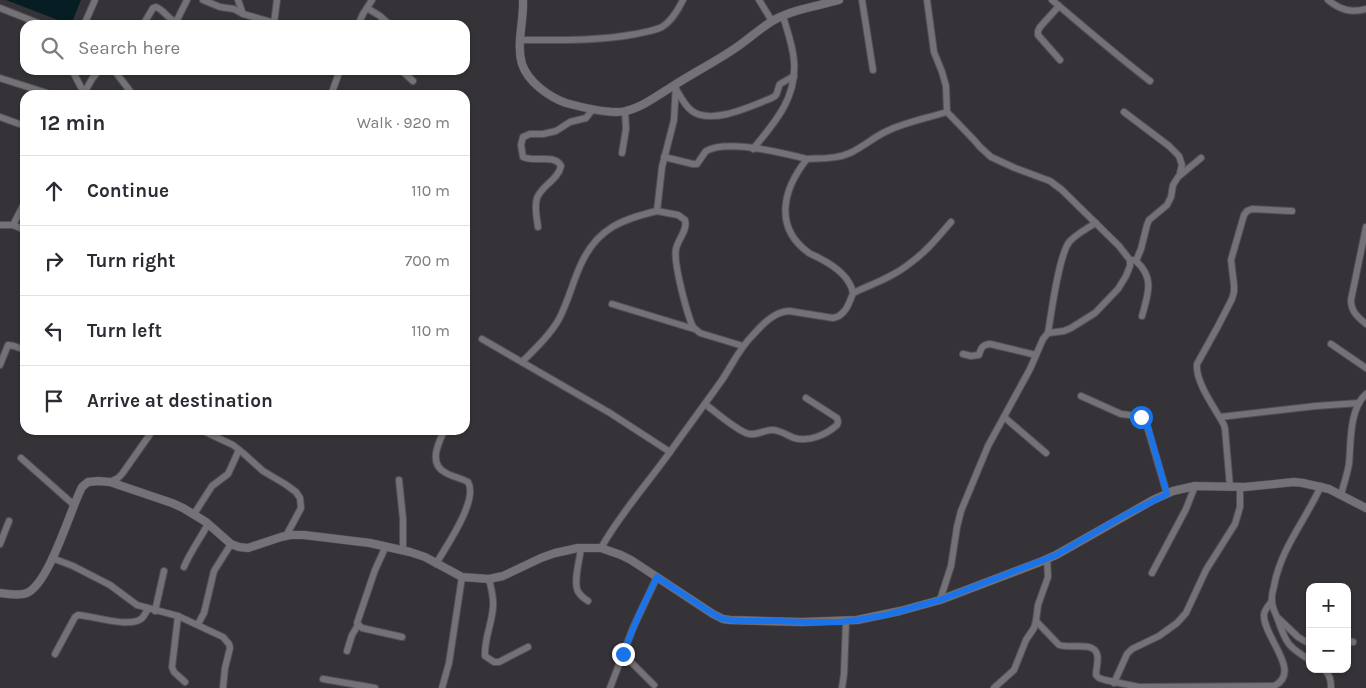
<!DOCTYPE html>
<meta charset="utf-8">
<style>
:root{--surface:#fff;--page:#f7f7f7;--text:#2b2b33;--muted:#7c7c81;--line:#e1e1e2}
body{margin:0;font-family:Karla,sans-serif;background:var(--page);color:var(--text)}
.controls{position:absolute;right:15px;bottom:15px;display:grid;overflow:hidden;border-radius:10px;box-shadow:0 1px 4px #0004}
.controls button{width:45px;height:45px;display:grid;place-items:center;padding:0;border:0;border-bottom:1px solid var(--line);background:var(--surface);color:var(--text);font:25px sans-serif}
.stop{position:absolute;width:15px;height:15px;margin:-11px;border:4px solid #1a73e8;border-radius:50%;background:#fff}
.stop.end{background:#1a73e8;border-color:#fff;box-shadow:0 1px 5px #0008}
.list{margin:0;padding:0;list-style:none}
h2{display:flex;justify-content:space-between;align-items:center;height:65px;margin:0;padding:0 20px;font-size:21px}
h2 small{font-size:16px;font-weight:400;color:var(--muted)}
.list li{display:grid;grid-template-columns:32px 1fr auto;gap:15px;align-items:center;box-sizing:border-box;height:70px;padding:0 20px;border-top:1px solid var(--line)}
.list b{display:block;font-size:19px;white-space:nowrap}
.list em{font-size:16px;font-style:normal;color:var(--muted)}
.icon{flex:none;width:28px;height:28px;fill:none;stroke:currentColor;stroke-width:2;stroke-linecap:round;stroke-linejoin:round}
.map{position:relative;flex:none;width:1366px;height:688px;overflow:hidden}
.search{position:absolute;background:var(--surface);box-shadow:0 1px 4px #0004;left:20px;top:20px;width:450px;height:55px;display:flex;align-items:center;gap:12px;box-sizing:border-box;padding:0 18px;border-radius:15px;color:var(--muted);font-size:19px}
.panel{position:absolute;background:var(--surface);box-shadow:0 1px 4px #0004;left:20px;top:90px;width:450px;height:345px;border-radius:15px}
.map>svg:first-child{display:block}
.water{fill:#061e23}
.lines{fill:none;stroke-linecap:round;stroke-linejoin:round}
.minor-casing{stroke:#535055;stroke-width:8}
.tertiary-casing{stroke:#535055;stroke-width:9}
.minor{stroke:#747177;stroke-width:6}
.tertiary{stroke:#747177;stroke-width:8}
.route{stroke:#1a73e8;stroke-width:6}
</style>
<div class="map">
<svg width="1366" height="688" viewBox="0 0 1366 688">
<rect width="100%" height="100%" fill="#353337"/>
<path class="water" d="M6 0H81L71 25Z"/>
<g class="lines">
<g class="minor-casing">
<g id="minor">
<path d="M203 0 220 7 234 9 243 14 282 25"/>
<path d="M238 0 243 14"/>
<path d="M759 0 772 21"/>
<path d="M862 0 873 70"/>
<path d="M927 0 934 52 942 72 946 86 947 112 974 140 980 147 991 157 1015 168 1050 181 1062 190 1119 246 1130 260V266L1126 276 1118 289 1095 313 1071 328 1064 331 1048 333 1043 339 1030 369 988 446 961 511 957 527 951 566 940 600"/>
<path d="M1052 0C1084 27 1116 55 1150 81"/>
<path d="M1328 0C1340 10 1351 13 1366 9"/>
<path d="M1059 6 1040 27 1038 31V35L1060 60"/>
<path d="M0 8 43 25"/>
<path d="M367 8 380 16 390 25"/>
<path d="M274 23 277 0"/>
<path d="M84 25 95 0"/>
<path d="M143 25 153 8 156 7C164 10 168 19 176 22L187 0"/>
<path d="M358 25 363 14 372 0"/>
<path d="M521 40C559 40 598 41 636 34 644 32 654 31 662 27 672 21 678 10 683 0"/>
<path d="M72 70 84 93"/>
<path d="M114 70 133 95"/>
<path d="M401 70 413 81"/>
<path d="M0 78 47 93 49 95"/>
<path d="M676 84 674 120 662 167 657 211 678 215 685 220C688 230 678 239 676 249 673 262 687 314 693 327L700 333 743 346"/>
<path d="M676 89C680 96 685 106 692 111 710 124 745 109 762 102 766 100 774 98 776 95 778 92 778 87 780 84L794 76"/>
<path d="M83 95 92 79 99 70"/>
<path d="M331 95 340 70"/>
<path d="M1124 112 1169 146 1179 156 1182 165 1180 173"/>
<path d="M0 117 25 126"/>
<path d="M753 149C775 122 797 98 794 61 793 46 787 30 783 16"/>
<path d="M622 153 626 129 625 112"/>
<path d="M664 157 693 164H697L706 151C727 139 784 153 807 159"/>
<path d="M0 225H13L25 230"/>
<path d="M13 225 25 202"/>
<path d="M538 227C537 218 534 208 537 198 542 185 558 180 561 166 554 153 535 163 523 157L521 145 523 137 530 134H543L556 131 570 122 586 118 593 109"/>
<path d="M1366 227 1351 300C1351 312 1358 317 1366 324"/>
<path d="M1133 260 1136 261C1155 278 1148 294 1142 316"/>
<path d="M1136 261 1141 249 1147 225 1149 220 1167 205 1171 197 1173 185 1178 177 1201 158"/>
<path d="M853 293C872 284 893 277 909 264 926 252 938 237 951 222"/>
<path d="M612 304 694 329"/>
<path d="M1048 333C1051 315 1059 253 1070 241 1077 234 1087 228 1096 223"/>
<path d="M482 339 610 413 670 452"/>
<path d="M1331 344 1366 368"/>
<path d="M963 354 971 356 979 355C981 348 982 345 990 344L1036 355"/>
<path d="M522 362C535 349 550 335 559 319 569 300 573 280 582 262 598 228 623 219 657 211"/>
<path d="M0 365 8 345 14 346 25 350"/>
<path d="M1081 396 1121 414 1137 416 1145 419 1167 494"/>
<path d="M705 404C717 413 732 427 746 433 755 437 763 430 772 430 780 430 787 435 794 438 809 442 826 435 837 425L838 422 837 418 806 398"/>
<path d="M1004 417 1046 453"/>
<path d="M1220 417 1316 406 1359 403"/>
<path d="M201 430 233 445 243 453 263 471 285 484 296 492 300 498 301 508 286 536"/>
<path d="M21 458 74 505"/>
<path d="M399 480 403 519V550"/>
<path d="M110 482 118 478 122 474 153 430"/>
<path d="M1230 487 1225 429 1224 425C1215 408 1195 382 1197 364L1217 328 1232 299 1234 292V285L1231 260 1244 215 1247 211 1252 209 1292 211"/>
<path d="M1341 494C1344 484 1347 475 1349 464 1351 443 1349 409 1366 394"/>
<path d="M193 514 196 511 212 486 228 474 239 450"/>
<path d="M0 544 9 521"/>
<path d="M386 546 375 570 357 623 362 628 402 637"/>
<path d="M581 548C580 559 572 585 579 593 581 596 585 599 588 601"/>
<path d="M601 548C620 514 647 484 670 452 687 428 705 404 722 380 732 365 739 349 752 336 762 325 773 312 789 311L833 318C845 316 849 304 853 293 850 277 833 265 819 258 816 256 812 255 809 253 773 227 783 189 807 159 822 158 837 159 850 153 863 147 874 137 887 131 906 122 928 118 947 112"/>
<path d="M52 558 73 566 110 585 137 605 178 616 223 637 229 644 230 648 225 668 223 688"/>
<path d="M436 564C445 548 479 500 468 482 461 478 453 477 446 473 428 464 438 444 444 431"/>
<path d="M184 567C190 552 200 539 208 524"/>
<path d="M1152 573 1186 509 1195 486"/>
<path d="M489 579C491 588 494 597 493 607 492 624 484 639 485 656L494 662H499L528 647"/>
<path d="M155 611 164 571"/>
<path d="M178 616 172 667 174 672 185 682"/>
<path d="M1278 618 1298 637 1310 644"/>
<path d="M1036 621 1059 645C1070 649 1093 641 1097 654 1099 660 1096 668 1096 675L1099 678 1105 680 1139 687 1274 686C1303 672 1263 637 1264 615 1264 610 1269 605 1272 601"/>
<path d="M198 624 204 613 214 571 231 544"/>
<path d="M1347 641 1353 642"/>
<path d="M347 651 352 635 358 625"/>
<path d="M55 654 75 617 78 615C94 616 128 628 141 619 144 617 146 612 148 609"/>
<path d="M623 654 654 685"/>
<path d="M1310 660C1288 647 1286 643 1278 620 1276 614 1272 608 1272 601 1271 596 1273 591 1274 586 1281 548 1305 521 1321 486"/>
<path d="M1324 669C1330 675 1331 680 1331 688"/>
<path d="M323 679 375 688"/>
<path d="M1114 683 1127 654 1132 649 1159 636 1177 623 1186 613 1206 570 1235 524 1240 507V487"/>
<path d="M442 688 449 663 462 577"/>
<path d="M610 688 633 628 657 577"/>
<path d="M842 688 844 674 846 621"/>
<path d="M994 688 1014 670 1026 640 1034 628 1036 621 1038 605 1048 577 1047 559"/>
</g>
</g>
<g class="tertiary-casing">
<g id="tertiary">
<path d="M523 0C524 21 516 44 522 64 528 82 549 97 566 103 581 107 611 115 626 111 643 107 658 95 673 86 693 73 715 62 734 49 748 40 760 28 774 20 794 9 818 6 839 0"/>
<path d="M0 593C9 594 19 596 27 593 50 582 70 510 82 487L88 482 98 481 110 482 172 503 183 508 206 522 231 544 239 547 248 548 281 537 290 535H304L370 543 410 552 425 557 462 577 489 579 503 576 541 558 555 553 578 548H601L621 555 631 560 713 614 723 619 730 620 802 622 857 620 900 611 940 600 1040 562 1056 555 1153 500 1173 491 1195 486 1245 487 1294 482 1303 483 1329 489 1366 508"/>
</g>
</g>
<use href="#minor" class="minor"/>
<use href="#tertiary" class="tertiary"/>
</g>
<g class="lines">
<path class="route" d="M623 654 639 614 657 577 713 614 723 619 739 621H777L802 622H840L857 620 886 615 940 600 1056 555 1125 515 1167 494 1147 423 1145 419 1141 417"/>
</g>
</svg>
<div class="controls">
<button>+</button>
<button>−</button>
</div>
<div class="stop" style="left:1141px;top:417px"></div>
<div class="stop end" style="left:623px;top:654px"></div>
<div class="search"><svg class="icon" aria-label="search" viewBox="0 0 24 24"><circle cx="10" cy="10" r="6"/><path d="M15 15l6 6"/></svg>Search here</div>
<section class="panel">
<h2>12 min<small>Walk · 920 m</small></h2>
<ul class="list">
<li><svg class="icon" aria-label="ahead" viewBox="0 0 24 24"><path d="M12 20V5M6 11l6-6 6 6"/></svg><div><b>Continue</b></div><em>110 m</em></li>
<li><svg class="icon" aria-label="right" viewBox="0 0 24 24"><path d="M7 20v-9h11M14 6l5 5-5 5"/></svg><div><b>Turn right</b></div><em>700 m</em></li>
<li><svg class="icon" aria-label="left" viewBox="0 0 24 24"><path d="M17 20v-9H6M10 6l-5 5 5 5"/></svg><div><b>Turn left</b></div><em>110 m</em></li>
<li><svg class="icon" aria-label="arrive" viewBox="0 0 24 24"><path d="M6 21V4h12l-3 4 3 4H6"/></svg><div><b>Arrive at destination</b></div></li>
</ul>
</section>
</div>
